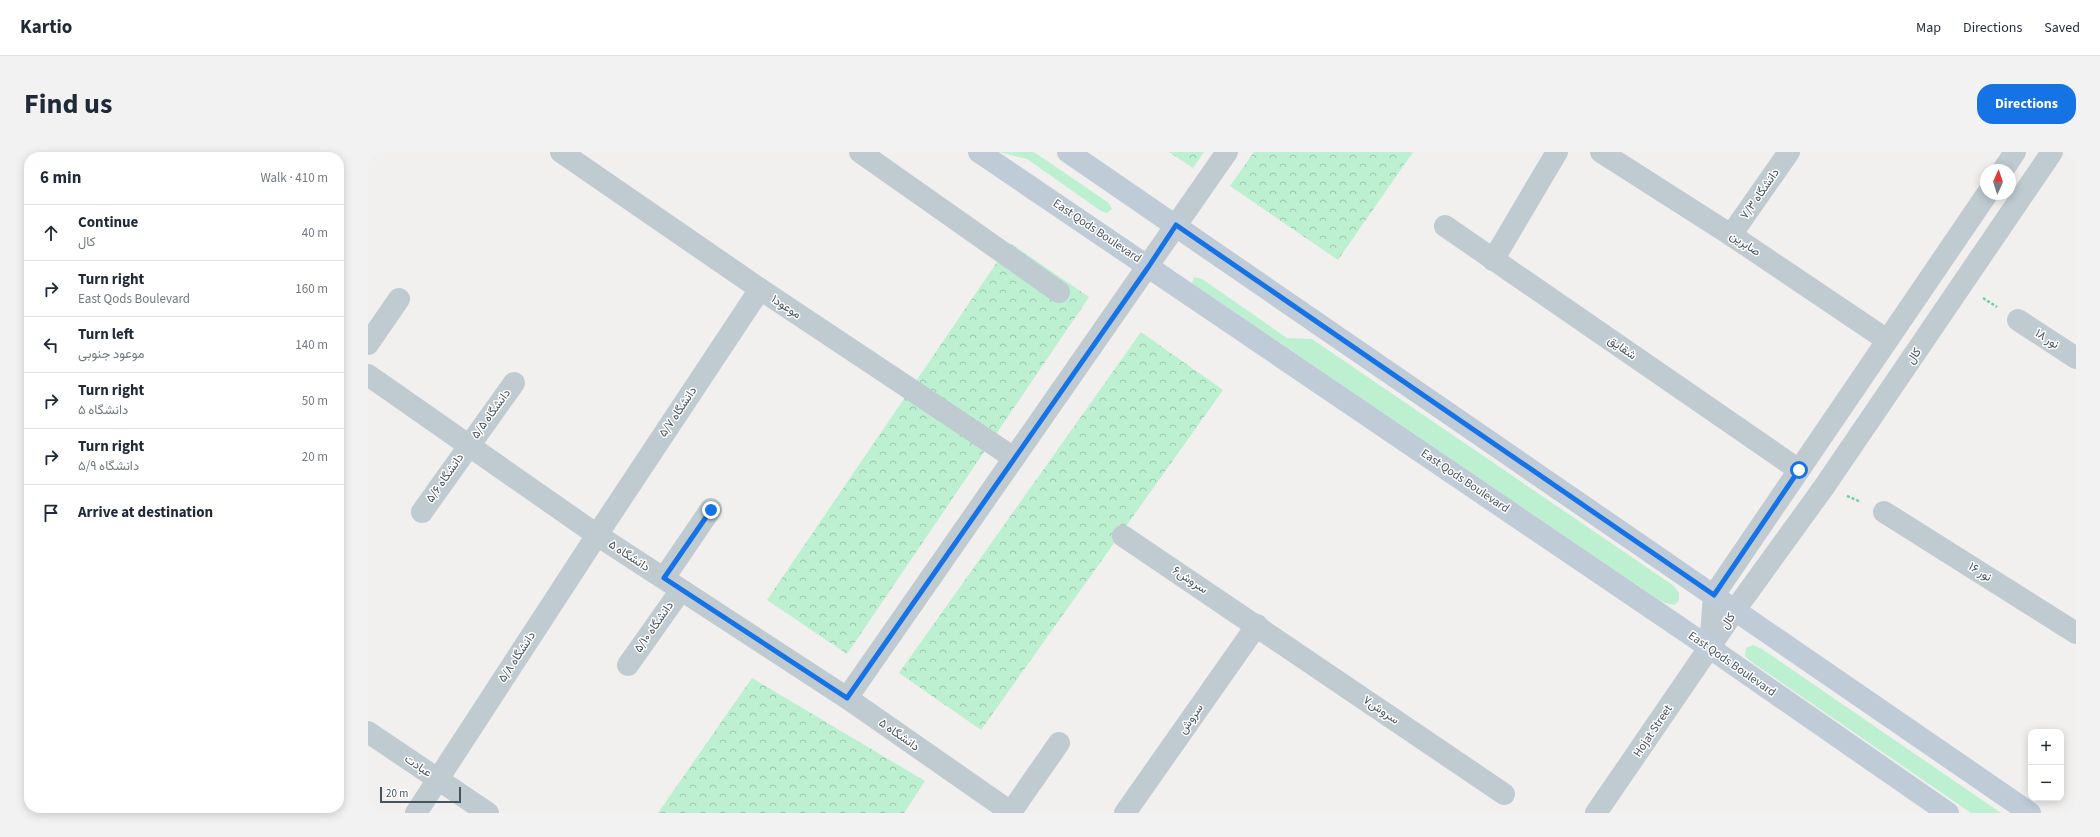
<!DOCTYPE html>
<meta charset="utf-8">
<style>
:root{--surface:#fff;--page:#f2f2f3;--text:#1f2937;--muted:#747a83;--line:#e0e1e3;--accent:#1573e6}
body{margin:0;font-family:"Source Sans 3",Vazirmatn,sans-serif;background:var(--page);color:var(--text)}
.controls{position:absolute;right:12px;bottom:12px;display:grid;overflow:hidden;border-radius:8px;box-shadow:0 2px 10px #0003}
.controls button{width:36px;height:36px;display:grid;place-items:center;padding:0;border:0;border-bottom:1px solid var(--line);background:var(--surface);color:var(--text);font:20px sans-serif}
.compass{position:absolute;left:1612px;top:12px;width:36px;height:36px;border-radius:50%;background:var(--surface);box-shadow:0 2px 10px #0003;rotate:3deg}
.scale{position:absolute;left:12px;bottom:10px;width:81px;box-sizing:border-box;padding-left:4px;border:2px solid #47535d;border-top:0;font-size:11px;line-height:14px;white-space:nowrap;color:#47535d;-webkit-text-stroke:3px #fff;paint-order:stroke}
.stop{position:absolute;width:12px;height:12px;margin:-9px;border:3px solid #1573e6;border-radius:50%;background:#fff}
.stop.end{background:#1573e6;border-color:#fff;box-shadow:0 1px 4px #0008}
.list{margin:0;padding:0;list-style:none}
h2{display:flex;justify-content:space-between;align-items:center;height:52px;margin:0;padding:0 16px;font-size:17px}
h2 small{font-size:13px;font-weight:400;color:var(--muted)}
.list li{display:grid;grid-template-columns:26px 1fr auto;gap:12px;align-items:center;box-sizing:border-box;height:56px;padding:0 16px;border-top:1px solid var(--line)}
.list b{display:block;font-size:15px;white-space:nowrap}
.list p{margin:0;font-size:13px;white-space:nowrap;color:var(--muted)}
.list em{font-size:13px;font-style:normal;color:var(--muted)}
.icon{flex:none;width:22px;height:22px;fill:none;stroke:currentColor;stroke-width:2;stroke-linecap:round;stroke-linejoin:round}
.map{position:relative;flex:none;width:1708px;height:661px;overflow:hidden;border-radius:16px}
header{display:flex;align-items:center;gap:24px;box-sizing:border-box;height:56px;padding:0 20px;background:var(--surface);border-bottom:1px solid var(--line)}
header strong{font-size:19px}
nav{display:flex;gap:22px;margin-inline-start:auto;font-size:14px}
.intro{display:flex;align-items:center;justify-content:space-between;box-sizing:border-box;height:96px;padding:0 24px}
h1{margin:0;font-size:28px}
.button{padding:10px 18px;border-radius:16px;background:var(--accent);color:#fff;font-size:14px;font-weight:700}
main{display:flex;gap:24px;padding:0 24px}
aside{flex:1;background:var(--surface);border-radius:16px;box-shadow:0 2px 10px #0003}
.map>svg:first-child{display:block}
.green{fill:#bcf0d0}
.forest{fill:url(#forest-crowns)}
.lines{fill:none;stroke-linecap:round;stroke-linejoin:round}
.path{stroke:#73cfa0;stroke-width:2.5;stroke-dasharray:3 2;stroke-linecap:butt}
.minor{stroke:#bfcad1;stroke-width:22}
.tertiary{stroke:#bfcad1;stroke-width:22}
.secondary{stroke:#bfcbd6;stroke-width:22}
.route{stroke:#1573e6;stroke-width:5}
.labels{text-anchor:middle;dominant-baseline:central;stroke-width:3;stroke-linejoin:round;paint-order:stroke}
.street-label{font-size:12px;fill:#47535d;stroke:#fff}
</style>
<header>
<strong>Kartio</strong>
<nav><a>Map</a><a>Directions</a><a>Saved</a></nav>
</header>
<div class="intro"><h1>Find us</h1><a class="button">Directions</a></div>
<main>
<aside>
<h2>6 min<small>Walk · 410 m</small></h2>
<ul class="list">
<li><svg class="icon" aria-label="ahead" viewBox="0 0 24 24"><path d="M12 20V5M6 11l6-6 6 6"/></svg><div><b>Continue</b><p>کال</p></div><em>40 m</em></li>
<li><svg class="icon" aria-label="right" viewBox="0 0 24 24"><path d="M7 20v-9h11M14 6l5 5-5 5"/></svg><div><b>Turn right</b><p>East Qods Boulevard</p></div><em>160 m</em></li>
<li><svg class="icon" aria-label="left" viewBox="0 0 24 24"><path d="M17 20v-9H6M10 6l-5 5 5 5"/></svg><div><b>Turn left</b><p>موعود جنوبی</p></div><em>140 m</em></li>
<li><svg class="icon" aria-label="right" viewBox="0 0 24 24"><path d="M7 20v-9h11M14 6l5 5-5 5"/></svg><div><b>Turn right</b><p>دانشگاه ۵</p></div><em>50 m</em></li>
<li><svg class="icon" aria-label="right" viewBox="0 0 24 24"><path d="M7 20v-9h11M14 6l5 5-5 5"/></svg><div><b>Turn right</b><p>دانشگاه ۵/۹</p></div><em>20 m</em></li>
<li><svg class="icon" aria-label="arrive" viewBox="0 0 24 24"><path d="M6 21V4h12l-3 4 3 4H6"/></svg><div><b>Arrive at destination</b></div></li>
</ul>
</aside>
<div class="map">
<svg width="1708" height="661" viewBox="0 0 1708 661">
<defs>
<pattern id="forest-crowns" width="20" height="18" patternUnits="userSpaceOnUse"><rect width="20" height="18" fill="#bcf0d0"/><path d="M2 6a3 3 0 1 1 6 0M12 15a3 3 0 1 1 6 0" fill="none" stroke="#9bc5ac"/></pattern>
</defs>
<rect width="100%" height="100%" fill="#f2efef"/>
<g class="green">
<path d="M631 0H666L741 51 744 57 739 61 733 59 659 7Z"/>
<path d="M826 125 834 127 919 186 944 187 1306 434 1311 441V449L1306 453 1294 450 831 136 824 131Z"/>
<path d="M1385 493 1394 497 1633 661H1603L1385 511 1377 504 1378 496Z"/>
</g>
<g class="forest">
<path d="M801 0H836L825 16Z"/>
<path d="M886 0H1045L970 108 862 34Z"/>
<path d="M642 91 721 145 479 502 399 448Z"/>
<path d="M773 180 855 238 613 578 531 521Z"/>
<path d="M384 526 557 629 536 661H290Z"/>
</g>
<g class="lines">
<g class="path">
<path d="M1615 146 1629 155"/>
<path d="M1479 344 1493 350"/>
</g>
<g class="minor">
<path d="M193 0 392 137 646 306"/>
<path d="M492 0 691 140"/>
<path d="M1233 0 1363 83 1519 188"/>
<path d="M1635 18 1647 0"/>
<path d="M1077 74 1431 318"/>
<path d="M1363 83 1421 0"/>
<path d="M1125 108 1189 0"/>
<path d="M1650 168 1708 206"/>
<path d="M0 192 31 147"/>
<path d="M0 223 229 383 479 546 644 661"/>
<path d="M54 360 146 231"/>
<path d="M1516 360 1708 481"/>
<path d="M755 384 1136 642"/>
<path d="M296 426 343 357"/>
<path d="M1342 496 1346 443 1619 42"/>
<path d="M260 513 313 438"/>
<path d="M479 546 859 0"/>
<path d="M0 580 120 661"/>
<path d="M643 660 691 591"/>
<path d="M48 661 229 383 392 137"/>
<path d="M757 661 889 473"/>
</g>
<path class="tertiary" d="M1228 661 1367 458 1456 335 1684 0"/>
<g class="secondary">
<path d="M611 0 1342 496 1580 661"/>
<path d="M700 0 1662 661"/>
</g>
</g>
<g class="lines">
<path class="route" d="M343 358 296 426 479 546 781 114 808 73 1346 443 1431 318"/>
</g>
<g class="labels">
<g class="street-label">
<text transform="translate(1392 42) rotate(-55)">دانشگاه ۷/۳</text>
<text transform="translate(729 79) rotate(34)">East Qods Boulevard</text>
<text transform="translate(1377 92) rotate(34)">صابرین</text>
<text transform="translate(418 155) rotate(33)">موعود۱</text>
<text transform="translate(1679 187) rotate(33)">نور ۱۸</text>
<text transform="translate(1254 196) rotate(35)">شقایق</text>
<text transform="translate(1546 204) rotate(-56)">کال</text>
<text transform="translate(310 260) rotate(-56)">دانشگاه ۵/۷</text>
<text transform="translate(123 262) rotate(-54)">دانشگاه ۵/۵</text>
<text transform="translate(77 326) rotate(-55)">دانشگاه ۵/۶</text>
<text transform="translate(1097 329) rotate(34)">East Qods Boulevard</text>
<text transform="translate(261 404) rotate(33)">دانشگاه ۵</text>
<text transform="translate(1612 420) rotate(32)">نور ۱۶</text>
<text transform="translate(822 428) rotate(34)">سروش۶</text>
<text transform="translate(1360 469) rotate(-56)">کال</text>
<text transform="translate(286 475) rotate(-55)">دانشگاه ۵/۱۰</text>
<text transform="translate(149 505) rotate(-57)">دانشگاه ۵/۸</text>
<text transform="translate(1364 512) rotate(35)">East Qods Boulevard</text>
<text transform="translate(1013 558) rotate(34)">سروش۷</text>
<text transform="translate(823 567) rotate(-55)">سروش</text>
<text transform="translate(1285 579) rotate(-56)">Hojat Street</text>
<text transform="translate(531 583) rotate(35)">دانشگاه ۵</text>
<text transform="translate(50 614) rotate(34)">عبادت</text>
</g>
</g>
</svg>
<div class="controls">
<button>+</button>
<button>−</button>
</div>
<svg class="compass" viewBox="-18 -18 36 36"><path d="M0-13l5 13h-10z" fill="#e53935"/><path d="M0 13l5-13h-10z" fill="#747a83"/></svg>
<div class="scale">20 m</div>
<div class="stop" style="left:1431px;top:318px"></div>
<div class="stop end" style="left:343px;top:358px"></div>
</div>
</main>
